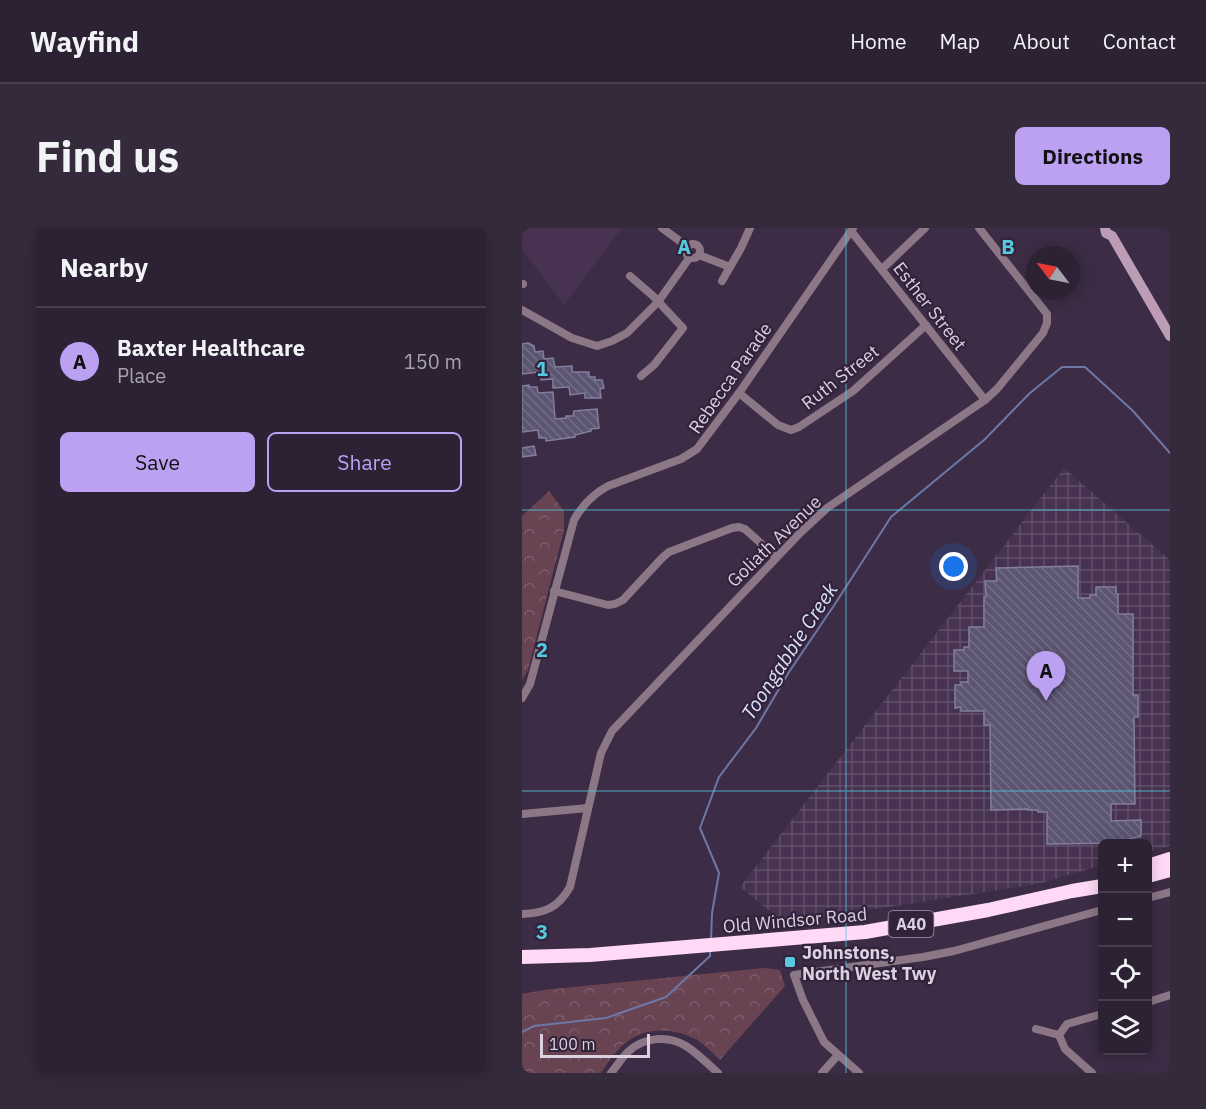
<!DOCTYPE html>
<meta charset="utf-8">
<style>
:root{--surface:#2d2134;--page:#35293c;--text:#f1f3f6;--muted:#a7a3ac;--line:#483e4f;--accent:#bca0f2}
body{margin:0;font-family:"IBM Plex Sans",sans-serif;background:var(--page);color:var(--text)}
.controls{position:absolute;right:18px;bottom:18px;display:grid;overflow:hidden;border-radius:9px;box-shadow:0 3px 15px #0003}
.controls button{width:54px;height:54px;display:grid;place-items:center;padding:0;border:0;border-bottom:2px solid var(--line);background:var(--surface);color:var(--text);font:30px sans-serif}
.compass{position:absolute;left:504px;top:18px;width:54px;height:54px;border-radius:50%;background:var(--surface);box-shadow:0 3px 15px #0003;rotate:302deg}
.scale{position:absolute;left:18px;bottom:15px;width:110px;box-sizing:border-box;padding-left:6px;border:3px solid #dbd1e1;border-top:0;font-size:16px;line-height:21px;white-space:nowrap;color:#dbd1e1;-webkit-text-stroke:4px #32223a;paint-order:stroke}
.you{position:absolute;left:432px;top:339px;width:21px;height:21px;margin:-15px;border:4px solid #fff;border-radius:50%;background:#1a73e8;box-shadow:0 0 0 9px #1a73e833}
.badge{display:grid;place-items:center;width:39px;height:39px;border-radius:50%;background:var(--accent);color:#111;font-size:20px;font-weight:700}
.pin{position:absolute;translate:-50% -50px;filter:drop-shadow(0 2px 3px #0008)}
.pin::after{content:'';position:absolute;top:32px;width:21px;height:18px;background:inherit;clip-path:polygon(0 0,100% 0,50% 100%)}
.list{margin:0;padding:0;list-style:none}
h2{display:flex;justify-content:space-between;align-items:center;height:78px;margin:0;padding:0 24px;font-size:26px}
h2 small{font-size:20px;font-weight:400;color:var(--muted)}
.list li{display:grid;grid-template-columns:39px 1fr auto;gap:18px;align-items:center;box-sizing:border-box;height:108px;padding:0 24px;border-top:2px solid var(--line)}
.list b{display:block;font-size:22px;white-space:nowrap}
.list p{margin:0;font-size:20px;white-space:nowrap;color:var(--muted)}
.list em{font-size:20px;font-style:normal;color:var(--muted)}
.actions{display:flex;gap:12px;padding:18px 24px}
.actions a{flex:1;padding:14px 0;border:2px solid var(--accent);border-radius:9px;text-align:center;font-size:21px;color:var(--accent)}
.actions .main{background:var(--accent);color:#111}
.icon{flex:none;width:33px;height:33px;fill:none;stroke:currentColor;stroke-width:2;stroke-linecap:round;stroke-linejoin:round}
.map{position:relative;flex:none;width:648px;height:845px;overflow:hidden;border-radius:9px}
header{display:flex;align-items:center;gap:36px;box-sizing:border-box;height:84px;padding:0 30px;background:var(--surface);border-bottom:2px solid var(--line)}
header strong{font-size:28px}
nav{display:flex;gap:33px;margin-inline-start:auto;font-size:21px}
.intro{display:flex;align-items:center;justify-content:space-between;box-sizing:border-box;height:144px;padding:0 36px}
h1{margin:0;font-size:42px}
.button{padding:15px 27px;border-radius:9px;background:var(--accent);color:#111;font-size:21px;font-weight:700}
main{display:flex;gap:36px;padding:0 36px}
aside{flex:1;background:var(--surface);border-radius:9px;box-shadow:0 3px 15px #0003}
.map>svg:first-child{display:block}
.built{fill:#473351}
.industrial{fill:url(#industrial-grid)}
.forest{fill:url(#forest-crowns)}
.lines{fill:none;stroke-linecap:round;stroke-linejoin:round}
.stream{stroke:#6d78a6;stroke-width:2}
.building{fill:url(#building-back-hatch);stroke:#847e9e;stroke-width:1.5}
.street{stroke:#8b7786;stroke-width:8}
.secondary{stroke:#bc9db5;stroke-width:10}
.highway{stroke:#ffd9f6;stroke-width:14}
.grid{fill:none;stroke:#56c9e0;stroke-width:1.5;stroke-opacity:0.55}
.poi-dot{fill:#56c9e0;stroke:#32223a;stroke-width:2}
.labels{text-anchor:middle;dominant-baseline:central;stroke-width:4.5;stroke-linejoin:round;paint-order:stroke}
.shield{fill:#32223a;stroke:#a89caf;stroke-width:1.5}
.shield-label{font-size:16px;font-weight:bold;fill:#dbd1e1}
.street-label{font-size:18px;fill:#dbd1e1;stroke:#32223a}
.poi-label{font-size:18px;font-weight:bold;fill:#dbd1e1;stroke:#32223a;text-anchor:start}
.water-label{font-size:20px;font-style:italic;fill:#d9e1fe;stroke:#32223a}
.grid-label{font-size:20px;text-anchor:middle;font-weight:bold;fill:#56c9e0;stroke:#32223a;stroke-width:4.5;stroke-linejoin:round;paint-order:stroke}
</style>
<header>
<strong>Wayfind</strong>
<nav><a>Home</a><a>Map</a><a>About</a><a>Contact</a></nav>
</header>
<div class="intro"><h1>Find us</h1><a class="button">Directions</a></div>
<main>
<aside>
<h2>Nearby<small></small></h2>
<ul class="list">
<li><span class="badge">A</span><div><b>Baxter Healthcare</b><p>Place</p></div><em>150 m</em></li>
</ul>
<div class="actions"><a class="main">Save</a><a>Share</a></div>
</aside>
<div class="map">
<svg width="648" height="845" viewBox="0 0 648 845">
<defs>
<pattern id="industrial-grid" width="8" height="8" patternUnits="userSpaceOnUse" patternTransform="scale(1.5)"><rect width="8" height="8" fill="#473351"/><path d="M0 4h8M4 0v8" fill="none" stroke="#61506a"/></pattern>
<pattern id="forest-crowns" width="20" height="18" patternUnits="userSpaceOnUse" patternTransform="scale(1.5)"><rect width="20" height="18" fill="#684352"/><path d="M2 6a3 3 0 1 1 6 0M12 15a3 3 0 1 1 6 0" fill="none" stroke="#7d5d6b"/></pattern>
<pattern id="building-back-hatch" width="6" height="6" patternUnits="userSpaceOnUse" patternTransform="scale(1.5)"><rect width="6" height="6" fill="#5b5572"/><path d="M-1 5l2 2M0 0l6 6M5-1l2 2" fill="none" stroke="#726c86"/></pattern>
</defs>
<rect width="100%" height="100%" fill="#3c2c45"/>
<path class="built" d="M0 0H100L42 77 0 21Z"/>
<path class="industrial" d="M542 240 648 332V618L626 624V616H580V637L516 656 262 695 218 659Z"/>
<g class="forest">
<path d="M27 263 42 283V302L6 442 0 452V288Z"/>
<path d="M243 740 258 742 263 758 198 832C190 825 182 815 173 811 146 798 117 799 96 822 89 829 84 838 79 845H0V766L21 762Z"/>
</g>
<g class="lines">
<g class="stream">
<path d="M189 713 190 685 197 645 178 600 197 549 234 500 267 444 313 376 369 289 462 212 508 165 540 139H563L611 183 648 225"/>
<path d="M0 804 12 798 84 790 144 769 188 728V722"/>
</g>
</g>
<g class="building">
<path d="M6 115 12 118 13 124 21 123 22 131 31 130 33 139 50 138V144H67V149H73V152H80L82 160 78 161 79 170H63V165L48 167 47 159 31 160V151L19 152 18 144 0 146V116Z"/>
<path d="M7 157V159H15L16 165 31 164 33 191 44 190V188H51L52 183 75 181 77 200 69 201V203L53 207V209L24 213V210H17L16 202 0 204V158Z"/>
<path d="M12 218 14 227 0 229V220Z"/>
<path d="M556 338V370H568V367H574V359H594V366H596V386H611V467H616V489H612L613 576H589V593L619 592V608L593 615 525 616V584H516V582H506V581L469 582 468 497H462V483H439V479L433 480V457H439V454H446V443H432V422H442V419H447V399H462V369H464L463 353H475L474 340Z"/>
</g>
<g class="lines">
<g class="street">
<path d="M140 0 166 19"/>
<path d="M329 3 463 172"/>
<circle cx="171" cy="23" r="7"/>
<path d="M177 27 208 39"/>
<path d="M360 41 403 0"/>
<path d="M108 48 131 68 161 100 132 137 119 148"/>
<path d="M200 53 219 20 228 0"/>
<path d="M0 56H1"/>
<path d="M0 82 50 110 75 118 90 113 105 105 136 74 168 29"/>
<path d="M217 165 256 197 269 202 277 199 331 163 404 97"/>
<path d="M32 363 86 377 93 376 101 372 140 330 147 324 210 300 217 299 223 301 254 329"/>
<path d="M0 470 8 456 52 292C61 276 71 266 86 258L159 231 175 221 217 165 331 0"/>
<path d="M0 586 66 580"/>
<path d="M626 670 648 664"/>
<path d="M0 686C23 685 36 680 48 659L79 525 90 503 278 305 305 280 463 172 475 161 521 105 525 95V86L457 0"/>
<path d="M626 774 648 767"/>
<path d="M514 801 537 807"/>
<path d="M89 845C95 838 100 829 107 823 122 809 146 807 164 818 175 825 186 836 196 845"/>
<path d="M300 845 316 827"/>
<path d="M337 845 302 814 281 772 272 747 401 729 432 723 580 682"/>
<path d="M570 845 543 821 537 807 545 796 580 786"/>
</g>
<path class="secondary" d="M583 0 584 5 590 8 648 108"/>
<g class="highway">
<path d="M626 638 648 631"/>
<path d="M626 648 648 642"/>
<path d="M0 729 68 727 343 704 466 682 550 663 580 658"/>
</g>
</g>
<path class="grid" d="M324 0V845M0 282H648M0 563H648"/>
<rect class="poi-dot" x="262" y="728" width="12" height="12" rx="3"/>
<g class="labels">
<rect class="shield" x="366.5" y="683" width="45" height="26" rx="4.5"/>
<g class="shield-label">
<text x="389" y="696">A40</text>
</g>
<g class="street-label">
<text transform="translate(408 78) rotate(52)">Esther Street</text>
<text transform="translate(318 149) rotate(-38)">Ruth Street</text>
<text transform="translate(208 150) rotate(-55)">Rebecca Parade</text>
<text transform="translate(252 313) rotate(-44)">Goliath Avenue</text>
<text transform="translate(273 692) rotate(-5)">Old Windsor Road</text>
</g>
<g class="poi-label">
<text x="280" y="724">Johnstons,<tspan x="280" dy="21">North West Twy</tspan></text>
</g>
<g class="water-label">
<text transform="translate(267 423) rotate(-57)">Toongabbie Creek</text>
</g>
</g>
<g class="grid-label">
<text x="162" y="26">A</text>
<text x="486" y="26">B</text>
<text x="20" y="148">1</text>
<text x="20" y="429">2</text>
<text x="20" y="711">3</text>
</g>
</svg>
<div class="controls">
<button>+</button>
<button>−</button>
<button><svg class="icon" aria-label="locate" viewBox="0 0 24 24"><circle cx="12" cy="12" r="6"/><path d="M12 2v4M12 18v4M2 12h4M18 12h4"/></svg></button>
<button><svg class="icon" aria-label="layers" viewBox="0 0 24 24"><path d="M12 4l9 5-9 5-9-5zM3 14l9 5 9-5"/></svg></button>
</div>
<svg class="compass" viewBox="-18 -18 36 36"><path d="M0-13l5 13h-10z" fill="#e53935"/><path d="M0 13l5-13h-10z" fill="#a7a3ac"/></svg>
<div class="scale">100 m</div>
<div class="you"></div>
<div class="pin badge" style="left:524px;top:473px">A</div>
</div>
</main>
